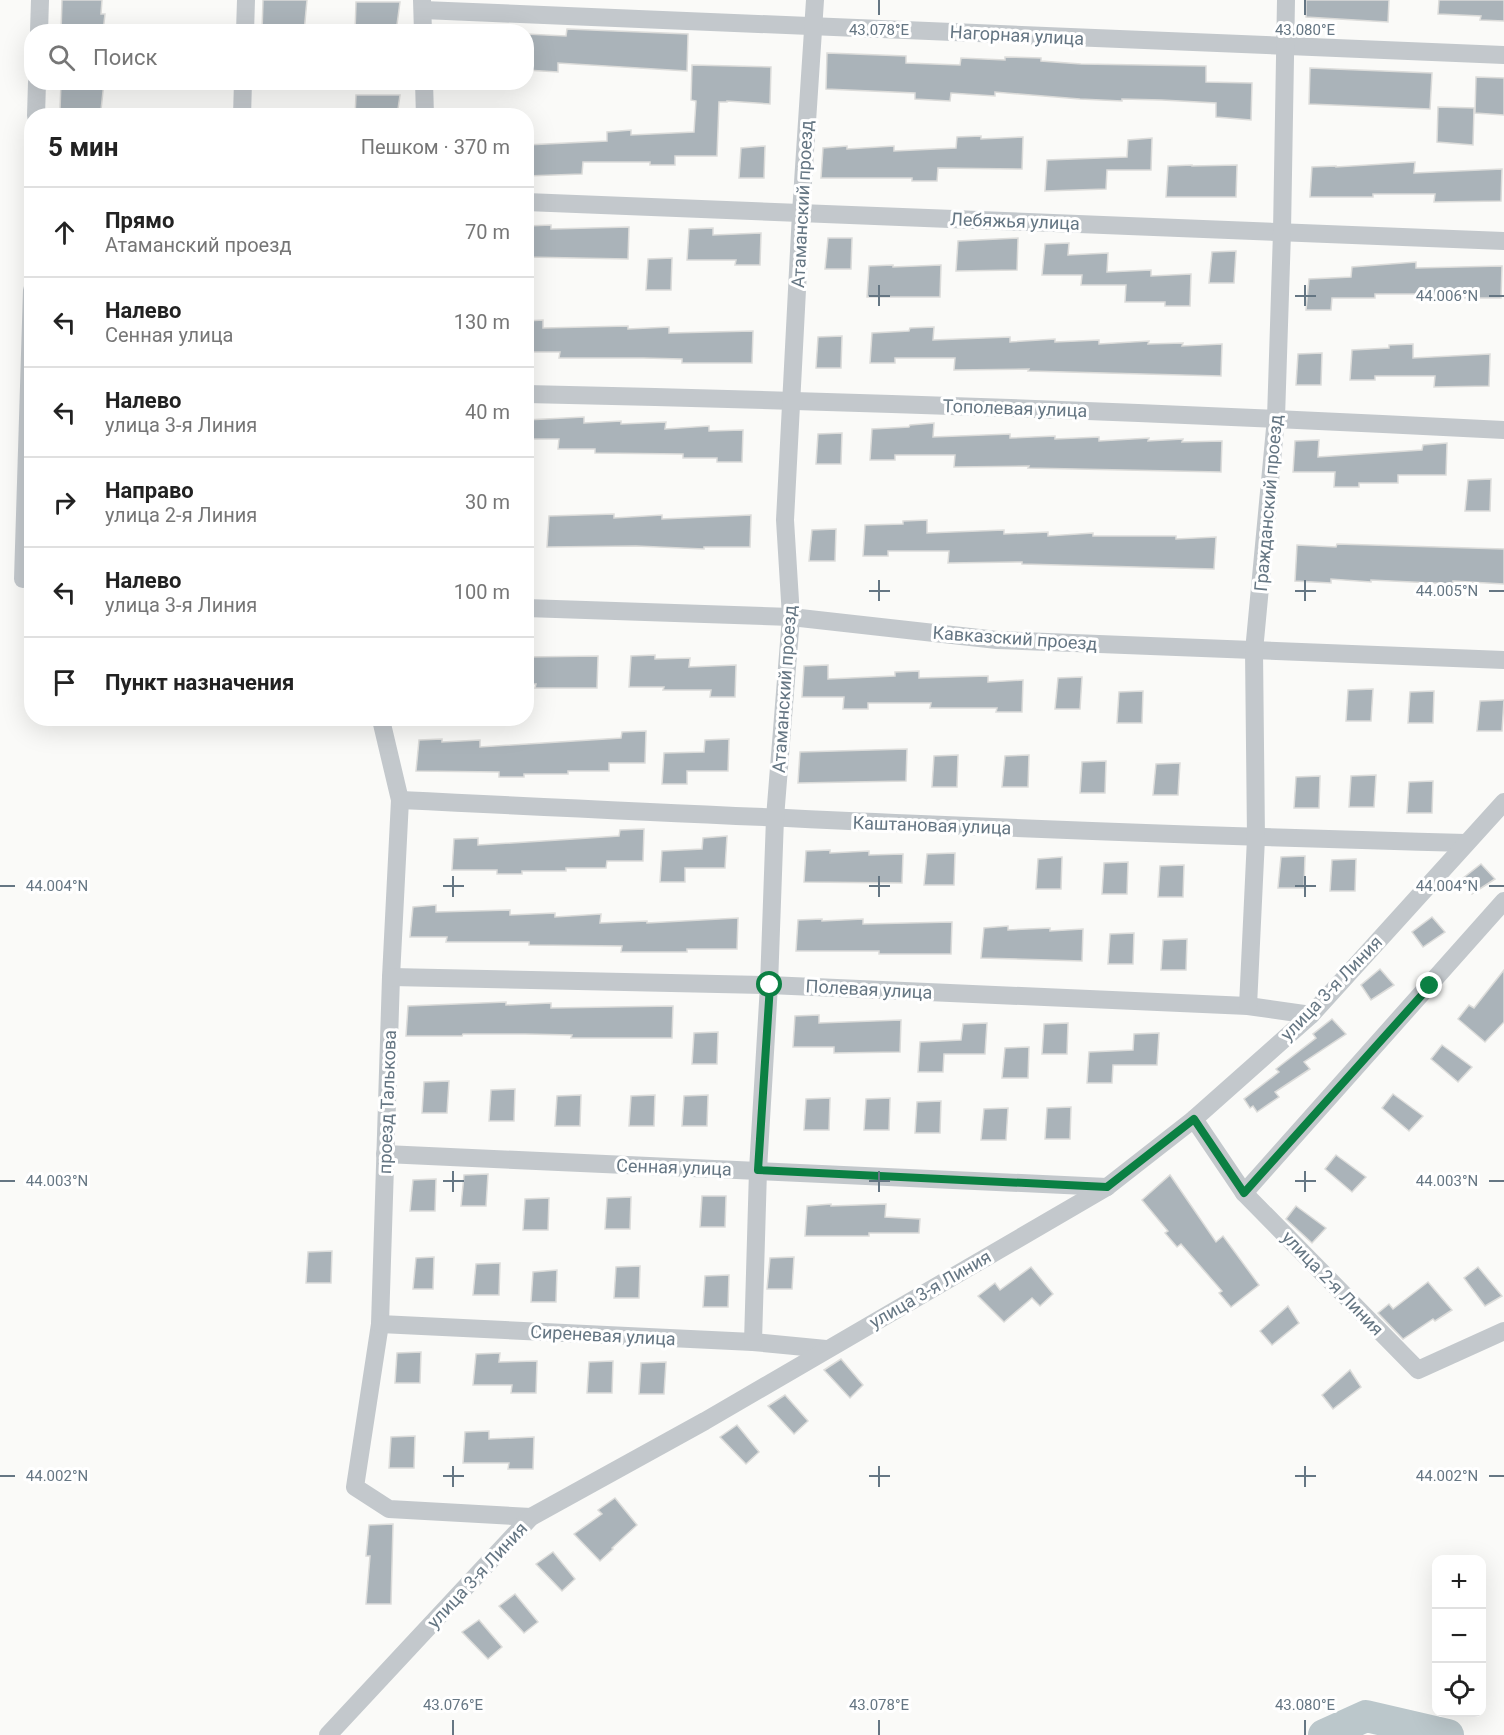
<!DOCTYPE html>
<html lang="ru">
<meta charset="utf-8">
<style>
:root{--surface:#fff;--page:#f6f6f6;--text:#222;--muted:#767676;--line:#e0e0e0}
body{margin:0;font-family:Roboto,sans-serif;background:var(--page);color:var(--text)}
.controls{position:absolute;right:18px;bottom:18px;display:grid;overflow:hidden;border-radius:12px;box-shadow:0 6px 24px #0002}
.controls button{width:54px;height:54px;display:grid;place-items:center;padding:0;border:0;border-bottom:2px solid var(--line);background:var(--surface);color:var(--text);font:30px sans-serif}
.stop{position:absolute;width:18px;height:18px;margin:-14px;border:4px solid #0b8043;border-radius:50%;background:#fff}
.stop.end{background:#0b8043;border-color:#fff;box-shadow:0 2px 6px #0008}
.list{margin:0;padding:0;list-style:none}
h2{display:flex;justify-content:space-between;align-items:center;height:78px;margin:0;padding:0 24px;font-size:26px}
h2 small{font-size:20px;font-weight:400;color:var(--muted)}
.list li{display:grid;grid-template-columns:39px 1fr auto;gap:18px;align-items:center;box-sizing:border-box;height:90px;padding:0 24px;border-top:2px solid var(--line)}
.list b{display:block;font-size:22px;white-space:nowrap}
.list p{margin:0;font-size:20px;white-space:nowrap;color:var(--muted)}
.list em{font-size:20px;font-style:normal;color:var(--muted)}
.icon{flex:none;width:33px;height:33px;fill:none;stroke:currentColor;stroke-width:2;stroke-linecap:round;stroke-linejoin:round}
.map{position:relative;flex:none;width:1504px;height:1735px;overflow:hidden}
.search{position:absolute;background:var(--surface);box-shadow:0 6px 24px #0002;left:24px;top:24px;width:510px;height:66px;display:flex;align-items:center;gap:15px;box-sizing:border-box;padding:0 21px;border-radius:24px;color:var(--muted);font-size:22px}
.panel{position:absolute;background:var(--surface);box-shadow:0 6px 24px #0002;left:24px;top:108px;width:510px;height:618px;border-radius:24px}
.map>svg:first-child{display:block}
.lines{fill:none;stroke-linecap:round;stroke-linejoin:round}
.river{stroke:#bbc7cb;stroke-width:32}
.building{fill:#aab3b9;stroke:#dcdcda;stroke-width:1.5}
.minor{stroke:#c3c8cc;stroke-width:18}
.route{stroke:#0b8043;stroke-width:8}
.ticks{fill:none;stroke:#657683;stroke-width:2}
.labels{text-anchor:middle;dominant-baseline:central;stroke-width:6;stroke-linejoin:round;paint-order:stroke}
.street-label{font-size:18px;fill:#657683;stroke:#fff}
.ticks-label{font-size:15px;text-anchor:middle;fill:#657683;stroke:#fff;stroke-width:6;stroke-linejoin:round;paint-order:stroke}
</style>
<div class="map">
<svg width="1504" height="1735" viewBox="0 0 1504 1735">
<rect width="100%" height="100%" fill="#fafaf8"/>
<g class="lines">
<path class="river" d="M1324 1735 1366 1716 1448 1735"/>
</g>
<g class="building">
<path d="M62 0H102L101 14H105L103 32H61Z"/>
<path d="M263 0H307L304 32H262Z"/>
<path d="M1306 0H1389L1388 22 1306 17Z"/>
<path d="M1439 0H1504V21L1480 20 1481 16 1438 14Z"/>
<path d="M356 2H400L396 32H355Z"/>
<path d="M567 29 688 34 687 71 558 63V72L526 70V34L566 36Z"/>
<path d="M827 53 906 56V63L960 65 961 58 1005 60V57L1041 58V61L1081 64 1206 66V82L1252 83 1251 120 1216 117V103L1162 100 1122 99V101L1080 99 995 92V96L951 93 950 101 915 99V93L826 89Z"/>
<path d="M692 65 771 67 770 104 727 101V102H719L717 156H675V165H650V162H583L582 174 526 176V145L607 141V132L631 130V135L694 132 696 101 691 100Z"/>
<path d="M1310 68 1432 73 1430 109 1309 104Z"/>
<path d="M1476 77 1504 78V115L1475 113Z"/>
<path d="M61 82H104L101 110H60Z"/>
<path d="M356 95H400L397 116H355Z"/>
<path d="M1438 107 1474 108 1473 145 1437 142Z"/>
<path d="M981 136V139L1023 137 1022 169 938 168 937 181H912V178H821L823 148 847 146V149L894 146V151L956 148 957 137Z"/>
<path d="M1152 138 1151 170H1107L1106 189 1045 191 1047 160 1127 157 1128 140Z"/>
<path d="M765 146 764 178H739L741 148Z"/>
<path d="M1415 162 1414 173 1502 169 1501 201 1434 202 1435 194H1373V197H1310L1312 167 1336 166V167Z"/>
<path d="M1192 165V166L1237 165 1236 197H1166L1168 166Z"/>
<path d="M551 225V229L629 227 628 259 526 257 527 226Z"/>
<path d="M713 228V235L761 233 760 265H735L736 260H687L689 229Z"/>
<path d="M828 238H852L851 269H825Z"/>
<path d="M1018 238 1017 270 956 271 958 241Z"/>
<path d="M1069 243 1068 255 1108 253 1107 272 1151 270V276L1191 274 1190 306H1165V302H1125L1126 285H1081L1082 275H1042L1045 244Z"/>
<path d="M1236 251 1234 283H1209L1212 252Z"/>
<path d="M672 258 671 290H646L648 259Z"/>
<path d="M1416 262V268L1502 266 1501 298H1432V294H1375V298H1332L1331 310H1306L1309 279 1351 277 1352 267Z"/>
<path d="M893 265V267L941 265 940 297H867L869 266Z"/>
<path d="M543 320V328L628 326V329L669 327V333L753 331 752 363H682V359L643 358H559L560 352H526V321Z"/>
<path d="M934 327 933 340 1010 337V342L1055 339V342L1099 340V344L1149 341 1148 344 1183 343 1182 346 1222 344 1221 376 1028 371 1029 369 954 370 955 358H895V363H870L872 333 909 331 910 328Z"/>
<path d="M842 336 841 368H816L818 337Z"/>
<path d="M1413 344V358L1490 354 1489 386 1434 387 1435 376H1375V380H1350L1352 350 1389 348V345Z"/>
<path d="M1322 353 1321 385H1296L1298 354Z"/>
<path d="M584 417V423L621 421V424L666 422 665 429 709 426V431L743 430 742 462H717V458H683V454L595 453V449H558L559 439H526V420Z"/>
<path d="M934 423 933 437 1010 434V438L1055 436V439L1099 437V441L1149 438 1148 441 1183 439 1182 442 1222 441 1221 472 1028 468 1029 466 954 467 955 455H895V460H870L872 429 909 427 910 425Z"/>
<path d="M842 433 841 464H816L818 434Z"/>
<path d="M1319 440 1318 457 1422 450 1423 445 1447 443 1446 475H1398V483H1359V487H1334L1335 472H1293L1295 441Z"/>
<path d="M1491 479 1490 511H1465L1468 480Z"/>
<path d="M614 514V518L662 515V519L751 515 750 547H704V549L636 546 547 547 549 516Z"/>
<path d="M927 520V533L1004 530V534L1048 532V536L1093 533V536H1176V539L1216 537 1214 569 1022 564V562L948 563 949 551H888V556H863L865 525 903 524V521Z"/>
<path d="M836 529 835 561H809L812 530Z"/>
<path d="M1337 544 1504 549V584L1453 581V584L1371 580V582L1331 579V583L1295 581 1297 545 1336 547Z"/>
<path d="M655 655V659L690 658 689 667 736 665 735 697H710L711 690H663L664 687H629L631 656Z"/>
<path d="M598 656 597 688H535L536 684H526V657Z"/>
<path d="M828 665V679L895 676V672L919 671V678L988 676V682L1023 680 1022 712H996L997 708H930L931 703H868V709H843L844 697H802L804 666Z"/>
<path d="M1082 677 1080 709H1055L1058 678Z"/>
<path d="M1373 689 1371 721H1346L1348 690Z"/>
<path d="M1143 691 1142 723H1117L1119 692Z"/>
<path d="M1434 691 1433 723H1408L1410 692Z"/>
<path d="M1504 700 1502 731H1477L1480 701Z"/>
<path d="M646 731 645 763H609V771H568V774H524V777H499V772L416 771 419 740 442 739V742L480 740V747L621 738 622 732Z"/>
<path d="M729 739 728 771H687V784H662L664 753 704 752 705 740Z"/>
<path d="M907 749 906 781 798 783 800 752Z"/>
<path d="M958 755 957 787H932L934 756Z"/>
<path d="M1029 755 1028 787H1002L1005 756Z"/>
<path d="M1106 761 1105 793H1080L1082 762Z"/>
<path d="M1180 763 1178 795H1153L1156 764Z"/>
<path d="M1376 775 1374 807H1349L1351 776Z"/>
<path d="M1320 776 1319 808H1294L1296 777Z"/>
<path d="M1433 781 1432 813H1407L1409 782Z"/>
<path d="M644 829 643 861H607L606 868H566V871H522V874H497V870H452L454 839 478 838V845L543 841 619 836 620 830Z"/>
<path d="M727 836 725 868H685V882H660L662 851 702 849 703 838Z"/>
<path d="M830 850V853L869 851V855L903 854 902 883 804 882 806 851Z"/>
<path d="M955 853 954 885H924L927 854Z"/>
<path d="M1305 856 1304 888H1278L1281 857Z"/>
<path d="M1062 857 1061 889H1036L1038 859Z"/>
<path d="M1356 859 1355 891H1330L1332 860Z"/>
<path d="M1128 862 1127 894H1102L1104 863Z"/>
<path d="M1481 864 1495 879 1472 894 1462 879Z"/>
<path d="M1184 865 1183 897H1158L1160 866Z"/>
<path d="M436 905V912L510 910V915L555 913V917L601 914 600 923 647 921V923L738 918 737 949H687V952H621L622 946 529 945V942H446L447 937H410L413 907Z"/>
<path d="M1432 917 1445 932 1423 947 1412 932Z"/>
<path d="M822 919V921L863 919V924L952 922 951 954H879V951H796L798 920Z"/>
<path d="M1008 926V930L1050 928V931L1083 929 1082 961 981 958 984 928Z"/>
<path d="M1134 933 1133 964H1108L1110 934Z"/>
<path d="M1187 939 1186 970H1161L1163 940Z"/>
<path d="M1380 969 1394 985 1371 1000 1361 985Z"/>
<path d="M1504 970V1022L1485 1042 1458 1019 1469 1005 1474 1008Z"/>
<path d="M506 1002V1005L551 1003V1008L673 1006 672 1038H571L572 1035 525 1034H463L462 1036H406L408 1006Z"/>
<path d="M819 1015V1023L901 1020 900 1052 834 1053V1047H793L795 1016Z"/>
<path d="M1332 1019 1346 1034 1304 1062 1310 1069 1275 1092 1279 1097 1257 1112 1253 1106 1250 1108 1244 1099 1279 1072 1276 1069 1316 1038 1313 1034Z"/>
<path d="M987 1023 985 1054H944L943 1072H918L920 1042 961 1040 963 1024Z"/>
<path d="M1068 1023 1067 1054H1042L1044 1024Z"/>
<path d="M718 1032 717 1064H692L694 1033Z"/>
<path d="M1159 1033 1157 1065H1113L1112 1083H1087L1089 1052 1133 1050 1134 1034Z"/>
<path d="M1442 1045 1472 1067 1458 1082 1431 1059Z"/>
<path d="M1029 1047 1028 1078H1002L1005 1048Z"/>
<path d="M449 1081 447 1113H422L424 1082Z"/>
<path d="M515 1089 514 1121H489L491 1090Z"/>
<path d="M1393 1094 1423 1116 1409 1131 1382 1108Z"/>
<path d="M581 1095 580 1126H555L557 1096Z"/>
<path d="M655 1095 654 1126H629L631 1096Z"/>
<path d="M708 1095 707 1126H682L684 1096Z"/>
<path d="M830 1098 829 1130H804L806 1099Z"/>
<path d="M890 1098 889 1130H864L866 1099Z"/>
<path d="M941 1101 940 1133H915L917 1102Z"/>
<path d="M1071 1107 1070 1139H1045L1047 1108Z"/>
<path d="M1008 1108 1006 1140H981L984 1109Z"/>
<path d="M1336 1155 1366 1177 1352 1192 1325 1169Z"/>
<path d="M488 1174 486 1206H461L464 1175Z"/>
<path d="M1170 1175 1216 1242 1223 1236 1259 1285 1231 1307 1219 1293 1222 1291 1181 1244 1177 1247 1165 1233 1168 1231 1142 1200Z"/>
<path d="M436 1179 435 1211H410L413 1180Z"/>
<path d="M702 1196H726L725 1227H700Z"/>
<path d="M631 1197 630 1229H605L607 1198Z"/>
<path d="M549 1198 548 1230H523L525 1199Z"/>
<path d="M831 1204V1206L886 1204 885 1217 920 1219 919 1233H869V1236H805L807 1206Z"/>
<path d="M1296 1206 1326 1228 1312 1243 1286 1219Z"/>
<path d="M332 1251 331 1283H306L308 1252Z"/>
<path d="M434 1257 433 1289H413L416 1258Z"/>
<path d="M794 1257 792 1289H767L770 1258Z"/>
<path d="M500 1263 499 1295H473L476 1264Z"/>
<path d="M640 1266 639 1298H614L616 1267Z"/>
<path d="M1031 1267 1053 1294 1040 1306 1032 1298 1004 1322 978 1296 995 1283 1000 1290Z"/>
<path d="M1478 1267 1502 1296 1485 1306 1464 1278Z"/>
<path d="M557 1270 556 1302H531L533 1272Z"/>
<path d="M729 1275 728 1307H703L705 1276Z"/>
<path d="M1428 1282 1452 1310 1435 1321 1433 1319 1403 1339 1378 1313 1389 1304 1393 1309Z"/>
<path d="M1288 1306 1299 1323 1272 1345 1260 1331Z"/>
<path d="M421 1352 420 1383H395L397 1353Z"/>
<path d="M500 1353 499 1362 537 1361 536 1393H511L512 1385H473L476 1354Z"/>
<path d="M841 1359 863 1385 850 1398 824 1370Z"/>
<path d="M613 1361 612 1393H587L589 1362Z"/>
<path d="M666 1362 664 1394H639L641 1363Z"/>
<path d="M1350 1370 1361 1387 1333 1409 1322 1395Z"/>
<path d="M785 1395 808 1421 794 1434 768 1406Z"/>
<path d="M737 1425 759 1452 746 1464 720 1437Z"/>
<path d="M489 1431V1439L534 1437 533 1469H508L509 1463H463L465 1432Z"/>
<path d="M415 1436 414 1468H389L391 1437Z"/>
<path d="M615 1498 637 1525 612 1548 613 1549 600 1561 574 1534 602 1514 598 1510Z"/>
<path d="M393 1524 391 1604H366L370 1556H366L369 1525Z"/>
<path d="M553 1552 575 1579 562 1591 536 1564Z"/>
<path d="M515 1594 538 1622 524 1633 499 1606Z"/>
<path d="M479 1620 502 1647 488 1659 462 1632Z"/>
</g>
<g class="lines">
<g class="minor">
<path d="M422 0 423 32"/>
<path d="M423 10 1504 55"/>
<path d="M39 32 40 0"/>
<path d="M245 32 246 0"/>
<path d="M424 82 425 116"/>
<path d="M36 116 37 82"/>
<path d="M242 116 243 82"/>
<path d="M526 202 1504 241"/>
<path d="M526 394C853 401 1178 413 1504 430"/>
<path d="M23 579 32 290"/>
<path d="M526 608 791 617 997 640 1504 660"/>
<path d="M382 718V724L400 800 391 977 380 1324 355 1487 389 1509 531 1517"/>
<path d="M400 800C755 817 1110 834 1466 843"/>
<path d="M391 977 769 985 1248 1006 1311 1015"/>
<path d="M1248 1006 1256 838 1254 651 1276 418 1282 232 1286 0"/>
<path d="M1194 1119 1244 1193 1418 1370 1504 1331"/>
<path d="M385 1154 1107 1187"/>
<path d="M1244 1193 1504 901"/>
<path d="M380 1324 753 1342 826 1349"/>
<path d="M753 1342 758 1170 769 985 775 818 791 617 785 520 801 213 815 0"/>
<path d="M328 1735 531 1517 705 1421 1107 1187 1194 1119 1311 1015 1504 802"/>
</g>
</g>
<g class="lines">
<path class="route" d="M770 985 758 1170 1107 1187 1194 1119 1244 1193 1430 986"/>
</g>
<path class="ticks" d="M879 0V15M1305 0V15M879 285V306M1305 285V306M869 296H890M1295 296H1316M1489 296H1504M879 580V601M1305 580V601M869 591H890M1295 591H1316M1489 591H1504M453 876V897M879 876V897M1305 876V897M0 886H15M443 886H464M869 886H890M1295 886H1316M1489 886H1504M453 1171V1192M879 1171V1192M1305 1171V1192M0 1181H15M443 1181H464M869 1181H890M1295 1181H1316M1489 1181H1504M453 1466V1487M879 1466V1487M1305 1466V1487M0 1476H15M443 1476H464M869 1476H890M1295 1476H1316M1489 1476H1504M453 1720V1735M879 1720V1735M1305 1720V1735"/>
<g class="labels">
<g class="street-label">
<text transform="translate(1017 35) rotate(3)">Нагорная улица</text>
<text transform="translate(802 204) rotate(-87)">Атаманский проезд</text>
<text transform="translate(1015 221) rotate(2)">Лебяжья улица</text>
<text transform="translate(1015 408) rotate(2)">Тополевая улица</text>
<text transform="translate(1268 503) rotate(-85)">Гражданский проезд</text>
<text transform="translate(1015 638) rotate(4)">Кавказский проезд</text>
<text transform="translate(784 689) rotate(-86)">Атаманский проезд</text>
<text transform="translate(932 825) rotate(2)">Каштановая улица</text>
<text transform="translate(1331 988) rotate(-46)">улица 3-я Линия</text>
<text transform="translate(869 989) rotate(3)">Полевая улица</text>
<text transform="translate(387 1102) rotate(-88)">проезд Талькова</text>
<text transform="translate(674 1167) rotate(2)">Сенная улица</text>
<text transform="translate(1333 1283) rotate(46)">улица 2-я Линия</text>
<text transform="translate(930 1289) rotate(-30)">улица 3-я Линия</text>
<text transform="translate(603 1335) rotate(3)">Сиреневая улица</text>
<text transform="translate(477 1575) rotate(-47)">улица 3-я Линия</text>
</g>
</g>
<g class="ticks-label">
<text x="879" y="35">43.078°E</text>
<text x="1305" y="35">43.080°E</text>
<text x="1447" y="301">44.006°N</text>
<text x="1447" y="596">44.005°N</text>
<text x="57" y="891">44.004°N</text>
<text x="1447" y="891">44.004°N</text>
<text x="57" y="1186">44.003°N</text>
<text x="1447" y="1186">44.003°N</text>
<text x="57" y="1481">44.002°N</text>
<text x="1447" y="1481">44.002°N</text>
<text x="453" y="1710">43.076°E</text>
<text x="879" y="1710">43.078°E</text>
<text x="1305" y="1710">43.080°E</text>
</g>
</svg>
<div class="controls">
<button>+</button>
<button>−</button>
<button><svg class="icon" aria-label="locate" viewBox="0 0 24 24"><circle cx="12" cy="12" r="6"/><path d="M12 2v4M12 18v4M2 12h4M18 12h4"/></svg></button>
</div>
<div class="stop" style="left:770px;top:985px"></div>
<div class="stop end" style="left:1430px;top:986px"></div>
<div class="search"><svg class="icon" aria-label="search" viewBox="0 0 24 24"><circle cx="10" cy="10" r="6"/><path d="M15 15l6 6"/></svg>Поиск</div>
<section class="panel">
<h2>5 мин<small>Пешком · 370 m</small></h2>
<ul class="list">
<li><svg class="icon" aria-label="ahead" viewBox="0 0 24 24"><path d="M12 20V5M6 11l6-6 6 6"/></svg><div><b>Прямо</b><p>Атаманский проезд</p></div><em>70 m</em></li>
<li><svg class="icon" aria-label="left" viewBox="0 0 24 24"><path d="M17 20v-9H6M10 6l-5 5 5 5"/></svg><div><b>Налево</b><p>Сенная улица</p></div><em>130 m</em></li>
<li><svg class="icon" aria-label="left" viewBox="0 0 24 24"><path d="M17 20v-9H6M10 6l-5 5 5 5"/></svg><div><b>Налево</b><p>улица 3-я Линия</p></div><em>40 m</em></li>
<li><svg class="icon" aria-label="right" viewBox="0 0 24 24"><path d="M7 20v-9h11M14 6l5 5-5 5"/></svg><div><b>Направо</b><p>улица 2-я Линия</p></div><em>30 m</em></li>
<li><svg class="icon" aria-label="left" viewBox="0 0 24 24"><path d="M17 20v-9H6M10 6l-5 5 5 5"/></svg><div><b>Налево</b><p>улица 3-я Линия</p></div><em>100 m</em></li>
<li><svg class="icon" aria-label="arrive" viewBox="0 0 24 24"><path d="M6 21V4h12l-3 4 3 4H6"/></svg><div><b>Пункт назначения</b></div></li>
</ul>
</section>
</div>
